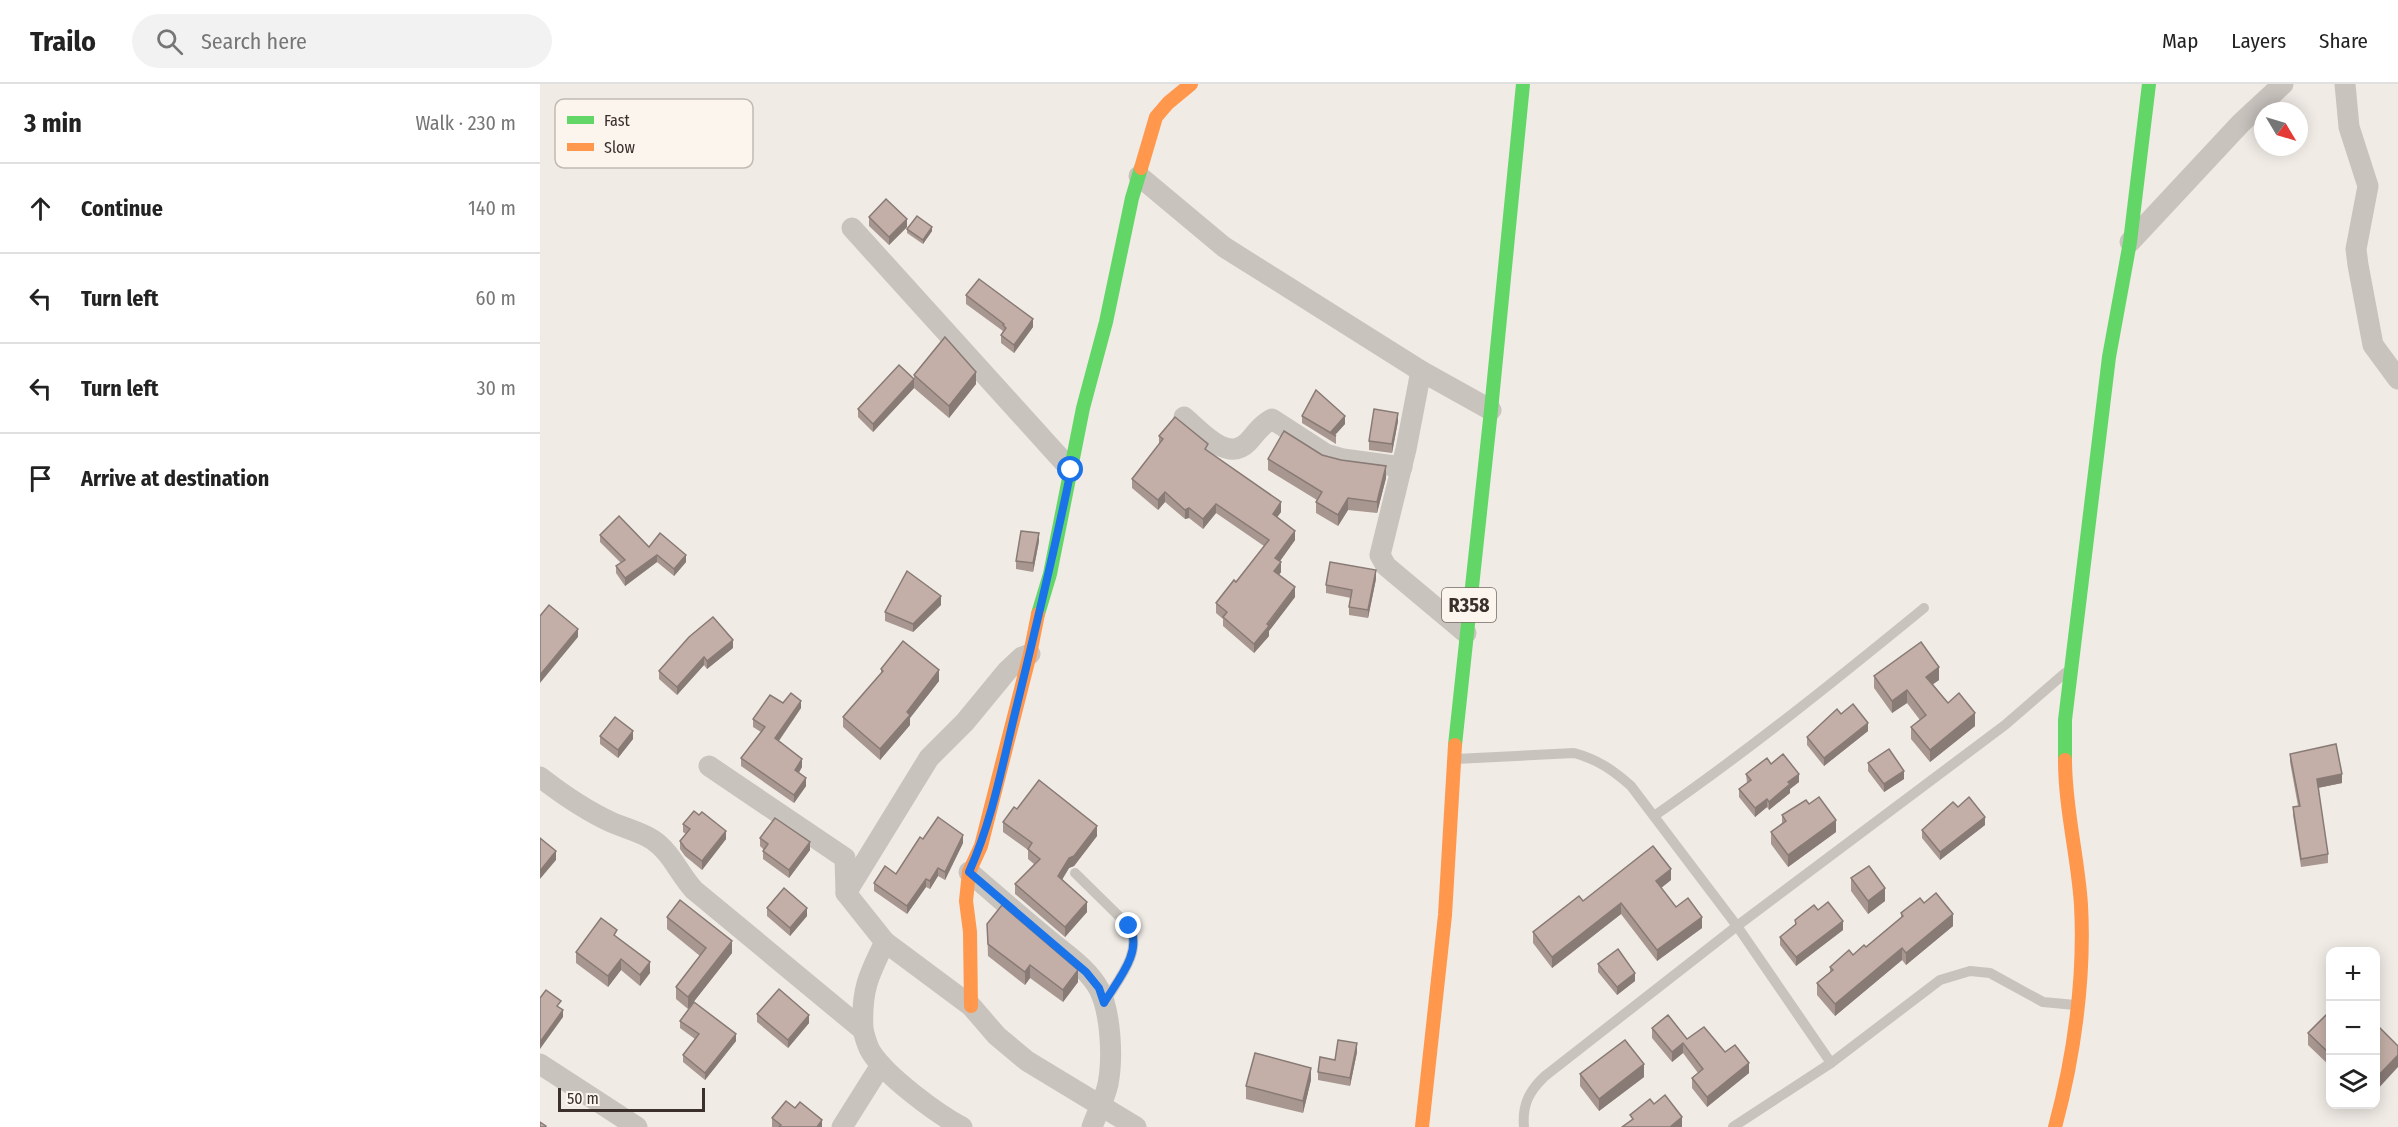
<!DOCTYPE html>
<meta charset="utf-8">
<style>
:root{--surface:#fff;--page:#f2f2f2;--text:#222;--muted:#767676;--line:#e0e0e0}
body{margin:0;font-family:"Fira Sans Condensed",sans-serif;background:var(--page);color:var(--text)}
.controls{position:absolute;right:18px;bottom:18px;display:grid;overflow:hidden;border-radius:12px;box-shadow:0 3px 15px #0003}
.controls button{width:54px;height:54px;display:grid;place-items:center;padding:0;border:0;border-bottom:2px solid var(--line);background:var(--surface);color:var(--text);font:30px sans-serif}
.compass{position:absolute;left:1714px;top:18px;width:54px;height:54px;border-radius:50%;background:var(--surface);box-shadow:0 3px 15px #0003;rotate:128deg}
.scale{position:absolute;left:18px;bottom:15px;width:147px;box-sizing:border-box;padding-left:6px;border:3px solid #3b302b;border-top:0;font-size:16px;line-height:21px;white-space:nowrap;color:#3b302b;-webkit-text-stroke:4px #fbf5ee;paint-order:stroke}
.stop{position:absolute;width:18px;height:18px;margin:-14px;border:4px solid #1a73e8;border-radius:50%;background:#fff}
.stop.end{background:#1a73e8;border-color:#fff;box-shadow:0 2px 6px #0008}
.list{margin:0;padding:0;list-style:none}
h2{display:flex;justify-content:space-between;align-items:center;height:78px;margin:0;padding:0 24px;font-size:26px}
h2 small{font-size:20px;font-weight:400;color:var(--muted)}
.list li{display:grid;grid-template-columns:39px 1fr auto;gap:18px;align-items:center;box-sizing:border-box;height:90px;padding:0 24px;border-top:2px solid var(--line)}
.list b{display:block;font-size:22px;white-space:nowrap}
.list em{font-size:20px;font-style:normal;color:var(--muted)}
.icon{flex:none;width:33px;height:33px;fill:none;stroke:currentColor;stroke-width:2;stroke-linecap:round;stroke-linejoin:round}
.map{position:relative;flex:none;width:1858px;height:1043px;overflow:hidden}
header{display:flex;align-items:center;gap:36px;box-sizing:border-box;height:84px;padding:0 30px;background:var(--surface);border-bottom:2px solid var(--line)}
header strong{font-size:28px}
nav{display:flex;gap:33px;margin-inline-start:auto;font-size:21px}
.search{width:420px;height:54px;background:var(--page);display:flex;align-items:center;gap:15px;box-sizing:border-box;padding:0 21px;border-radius:33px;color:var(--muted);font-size:22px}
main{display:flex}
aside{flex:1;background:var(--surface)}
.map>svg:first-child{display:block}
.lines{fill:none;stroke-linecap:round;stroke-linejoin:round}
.lane{stroke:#c9c3be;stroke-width:10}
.street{stroke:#c9c3be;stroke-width:21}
.fast{stroke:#63d668;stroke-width:14}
.slow{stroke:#ff974d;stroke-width:14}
.wall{fill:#a89690}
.shaded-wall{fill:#887a75}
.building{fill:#c3afa7;stroke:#887a75;stroke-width:1.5}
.route{stroke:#1a73e8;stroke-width:8}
.labels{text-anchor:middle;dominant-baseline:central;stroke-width:6;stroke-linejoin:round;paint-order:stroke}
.shield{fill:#fbf5ee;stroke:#756b66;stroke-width:1.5}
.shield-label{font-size:20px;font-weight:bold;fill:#3b302b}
.key{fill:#fbf5ee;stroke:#c1bab4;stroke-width:1.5}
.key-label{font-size:16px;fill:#3b302b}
</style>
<header>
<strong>Trailo</strong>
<div class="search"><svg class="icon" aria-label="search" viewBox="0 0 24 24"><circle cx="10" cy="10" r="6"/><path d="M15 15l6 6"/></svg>Search here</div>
<nav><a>Map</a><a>Layers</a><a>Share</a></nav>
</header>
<main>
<aside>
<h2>3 min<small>Walk · 230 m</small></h2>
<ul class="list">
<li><svg class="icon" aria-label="ahead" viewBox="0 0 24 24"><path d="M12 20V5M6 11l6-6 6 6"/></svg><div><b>Continue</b></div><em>140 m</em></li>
<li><svg class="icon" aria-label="left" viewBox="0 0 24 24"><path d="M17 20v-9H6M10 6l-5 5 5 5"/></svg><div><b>Turn left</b></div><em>60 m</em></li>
<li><svg class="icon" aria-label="left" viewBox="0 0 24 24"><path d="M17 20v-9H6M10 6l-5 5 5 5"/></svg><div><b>Turn left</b></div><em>30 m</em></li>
<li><svg class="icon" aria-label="arrive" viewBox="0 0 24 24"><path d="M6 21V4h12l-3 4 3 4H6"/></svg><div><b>Arrive at destination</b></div></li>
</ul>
</aside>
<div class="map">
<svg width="1858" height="1043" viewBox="0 0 1858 1043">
<rect width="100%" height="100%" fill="#f0ebe5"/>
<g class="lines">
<g class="lane">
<path d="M916 675 1034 669C1057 675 1073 686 1091 702L1197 842 1291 979"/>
<path d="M1114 732C1208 667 1296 596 1384 524"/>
<path d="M535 789 589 842C604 867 577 897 564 919"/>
<path d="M984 1043C982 1021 989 1007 1005 992L1197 842 1465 641 1525 589"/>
<path d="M1193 1043 1291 979 1400 896 1430 887 1450 889 1503 918 1535 921"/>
</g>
<g class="street">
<path d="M1805 0 1809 43 1828 102 1816 165 1818 181 1833 261 1858 295"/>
<path d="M599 92 684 163 881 287 951 326"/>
<path d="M312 144 531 386"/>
<path d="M1590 158 1701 39 1743 0"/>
<path d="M881 287 866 365 840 471 846 482 926 549"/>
<path d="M644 333C662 348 687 379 708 358 715 350 723 339 732 335L786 370 803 375 862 383"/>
<path d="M169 682 305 774 306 809 345 858 431 922 457 952 487 977 596 1043"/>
<path d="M0 693C22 710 45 726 71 738 84 744 101 748 113 756 132 769 139 790 154 806L323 946C325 953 327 962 331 968 346 992 397 1030 422 1043"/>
<path d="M429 788C456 811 483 835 510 857 527 871 548 885 559 905 571 929 573 974 568 1000 565 1014 557 1029 552 1043"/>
<path d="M306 809 389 674 425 638 467 587 482 573 490 570"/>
<path d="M323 946C321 907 328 892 345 858"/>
<path d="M0 980 97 1043"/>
<path d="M302 1043 341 981"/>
</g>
<g class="fast">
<path d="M498 530 510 490 543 324 566 238 592 114 601 84"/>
<path d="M915 661 951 326 983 0"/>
<path d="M1525 676V636L1569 273 1590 158 1609 0"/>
</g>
<g class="slow">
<path d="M601 84 616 33 628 19 651 0"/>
<path d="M431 922 430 848 426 817 429 788 441 762 490 570 498 530"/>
<path d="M882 1043 905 831 915 661"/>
<path d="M1515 1043C1534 973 1545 894 1541 821 1538 773 1525 725 1525 676"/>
</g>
</g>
<g class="wall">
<path d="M329 133 367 143 349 161 329 142Z"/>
<path d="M367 145 392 147 383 160 367 149Z"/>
<path d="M426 211 493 243 474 269 461 259V251L463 247 426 220Z"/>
<path d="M374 291 436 300 409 334 374 304 333 348 318 333V325L374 295Z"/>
<path d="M762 332 805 340 795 351 796 352V360L762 339Z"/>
<path d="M858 337 852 369 829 366V357Z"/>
<path d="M619 352 668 367 741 428 737 433 755 456 740 477 741 488 739 491 755 513 729 547V552L714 569 683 542V535L676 529V519L696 498 724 462 676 429 663 445 649 434 645 435 625 418 618 426 592 404V395L619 361Z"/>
<path d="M782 371 846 394 837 429 808 426 798 442 776 429V418L777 416 728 386V375Z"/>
<path d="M60 451 109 463 146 478 134 492 117 478 85 502 76 489V482L81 479 60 458Z"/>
<path d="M499 457 493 488 476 485V477Z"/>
<path d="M836 495 828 534 809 531V523L811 514 786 509V501Z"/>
<path d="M401 521 373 548 345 537V528Z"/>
<path d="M193 564 167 585 164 581 137 611 119 595V587Z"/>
<path d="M341 585 399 597 370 634V641L340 676 303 643V633L341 590Z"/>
<path d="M1334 592 1399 596 1393 600 1408 619 1435 642 1390 678 1371 655V643L1380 636 1367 619 1352 629 1334 604Z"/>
<path d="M243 619 261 624 239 657 262 683 259 689 266 702 254 719 201 682V674L221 648 213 643V635Z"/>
<path d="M1301 630 1328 647 1284 682 1267 661V653Z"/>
<path d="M60 652 93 655 78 674 60 660Z"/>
<path d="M1750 670 1802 699 1778 704 1788 770V779L1761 783 1753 731V723L1758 722 1750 678Z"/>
<path d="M1328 679 1364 695 1344 708 1328 687Z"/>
<path d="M1231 680 1259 698 1250 705V709L1229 726 1227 723 1215 733 1199 713V705L1207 699 1206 690Z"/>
<path d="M1418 723 1445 741 1400 776 1382 754V746Z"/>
<path d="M477 725 557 752 534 782 529 784 522 796 547 828 525 853 475 810V800L494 780 488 775V766L463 748V738Z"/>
<path d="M1242 731 1296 748 1248 783 1231 760V748L1242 739Z"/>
<path d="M143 740 186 755 162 786 145 772 140 765V757L146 750 143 748Z"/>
<path d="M220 754 270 766 249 794 223 775V767L224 766 220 762Z"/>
<path d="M383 755 423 759 405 796 398 792 390 805 386 803 367 830 334 807V799L356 790Z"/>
<path d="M1311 794 1345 817 1328 830 1311 807Z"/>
<path d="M1131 796 1121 804 1136 823 1162 844 1117 877 1081 830 1012 884 993 859V848L1043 817Z"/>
<path d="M1384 819 1413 842 1366 881 1362 876 1295 932 1277 911V899L1290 888V883L1326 863 1361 834V829Z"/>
<path d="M227 824 267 832 250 852 227 832Z"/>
<path d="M1278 826 1303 846 1256 882 1240 861V853L1255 841V836Z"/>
<path d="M127 833 192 869 148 925 136 915V903L160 872 127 845Z"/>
<path d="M447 840 538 898 523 918 490 894 485 901 448 872Z"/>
<path d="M77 853 110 889 100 902 81 886 68 903 36 879V868Z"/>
<path d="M1058 880 1095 897 1077 911 1058 888Z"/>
<path d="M1791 926V983L1768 961V949Z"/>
<path d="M217 930 269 939 248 964 217 938Z"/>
<path d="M140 937 196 957 165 996 143 978V971L155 955 140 944Z"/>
<path d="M1112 944 1185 968 1209 989 1167 1023 1152 1004V994L1158 989 1143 969 1132 978 1112 954Z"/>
<path d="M817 968 810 1002 778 996V988L795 976Z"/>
<path d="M1040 990 1104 993 1059 1027 1040 1002Z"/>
<path d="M771 996 763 1029 706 1015V1002Z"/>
<path d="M255 1024 282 1043H232V1034Z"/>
</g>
<g class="shaded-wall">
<path d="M367 135V143L349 161V153Z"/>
<path d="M392 143V147L383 160V156Z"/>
<path d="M493 235V243L474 269V261Z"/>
<path d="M436 288V300L409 334V322Z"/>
<path d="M374 295V304L333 348V340Z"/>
<path d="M858 329V337L852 369V360Z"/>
<path d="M805 332V340L795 351 791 348Z"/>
<path d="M846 382V394L837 429V418Z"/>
<path d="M625 408V418L618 426V416Z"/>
<path d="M808 414V426L798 442V431Z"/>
<path d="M741 418V428L733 439V430Z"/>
<path d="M676 420V429L663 445V435Z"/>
<path d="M649 424V434L645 435V426Z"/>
<path d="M755 447V456L735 484V474Z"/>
<path d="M499 449V457L493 488V479Z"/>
<path d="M117 471V478L85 502V494Z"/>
<path d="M146 471V478L134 492V485Z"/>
<path d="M741 478V488L734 497V487Z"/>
<path d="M836 486V495L828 534V526Z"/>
<path d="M755 503V513L729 547V552L714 569V560Z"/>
<path d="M401 512V521L373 548V540Z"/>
<path d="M38 545V553L0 599V591Z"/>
<path d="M193 556V564L167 585V577Z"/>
<path d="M164 573V581L137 611V603Z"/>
<path d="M1399 583V596L1386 605V593Z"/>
<path d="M399 586V597L370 634V641L340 676V665L367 628Z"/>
<path d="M1367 606V619L1352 629V617Z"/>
<path d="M261 617V624L235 662V654Z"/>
<path d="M1435 629V642L1390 678V666Z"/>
<path d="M1328 639V647L1284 682V674Z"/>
<path d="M93 647V655L78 674V666Z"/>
<path d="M262 675V683L255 694V686Z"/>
<path d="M1364 687V695L1344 708V700Z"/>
<path d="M1259 690V698L1250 705V709L1229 726V718L1248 698Z"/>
<path d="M1802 690V699L1777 704V695Z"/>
<path d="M266 694V702L254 719V711Z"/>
<path d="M1227 715V723L1215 733V724Z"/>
<path d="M1445 733V741L1400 776V768Z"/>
<path d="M1296 736V748L1248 783V771Z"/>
<path d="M557 742V752L534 782 529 784 518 802V792L529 774Z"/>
<path d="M186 747V755L162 786V777Z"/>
<path d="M423 751V759L405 796V788Z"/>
<path d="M270 758V766L249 794V786Z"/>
<path d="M16 767V776L0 795V787Z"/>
<path d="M398 784V792L390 805V797Z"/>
<path d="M1131 785V796L1116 808V797Z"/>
<path d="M386 795V803L367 830V822Z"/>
<path d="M1345 804V817L1328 830V817Z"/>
<path d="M547 818V828L525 853V843Z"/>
<path d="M1081 819V830L1012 884V873Z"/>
<path d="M267 824V832L250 852V844Z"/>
<path d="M1413 830V842L1366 881V869Z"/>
<path d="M1162 833V844L1117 877V866Z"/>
<path d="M1303 837V846L1256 882V873Z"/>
<path d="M192 857V869L148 925V913Z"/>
<path d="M1362 864V876L1295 932V920Z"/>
<path d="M81 875V886L68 903V892Z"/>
<path d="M110 878V889L100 902V891Z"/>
<path d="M490 881V894L485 901V888Z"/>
<path d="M538 886V898L523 918V906Z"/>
<path d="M1095 889V897L1077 911V903Z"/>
<path d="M23 926V933L0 965V958Z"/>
<path d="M269 931V939L248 964V956Z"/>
<path d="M196 950V957L165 996V989Z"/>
<path d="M817 959V968L810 1002V994Z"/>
<path d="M1143 959V969L1132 978V968Z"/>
<path d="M1858 971V983L1836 1007V994Z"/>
<path d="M1209 979V989L1167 1023V1013Z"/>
<path d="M1104 980V993L1059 1027V1015Z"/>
<path d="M771 984V996L763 1029V1017Z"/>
<path d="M1142 1033V1043H1130Z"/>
<path d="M282 1036V1043H277Z"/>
</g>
<g class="building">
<path d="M346 115 367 135 349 153 329 133Z"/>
<path d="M377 132 392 143 383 156 367 145Z"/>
<path d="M439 195 493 235 474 261 461 251 466 244 463 241 464 240 426 211Z"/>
<path d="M405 253 436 288 409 322 374 291Z"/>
<path d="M359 281 374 295 333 340 318 325Z"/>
<path d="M776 306 805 332 791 348 796 352 762 332Z"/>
<path d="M834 325 858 329 852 360 829 357Z"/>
<path d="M635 333 668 360 665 365 741 418 733 430 755 447 735 474 741 478 734 487 755 503 727 540 729 542 714 560 683 533 687 528 676 519 694 496 696 498 729 456 676 420 663 435 649 424 645 426 625 408 618 416 592 395 623 355 619 352Z"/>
<path d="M744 347 782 371 801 376 846 382 837 418 808 414 798 431 776 418 782 408 728 375Z"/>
<path d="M79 432 109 463 120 449 146 471 134 485 117 471 85 494 76 482 85 476 60 451Z"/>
<path d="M481 447 499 449 493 479 476 477Z"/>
<path d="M790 478 836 486 828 526 809 523 812 506 786 501Z"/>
<path d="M367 487 401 512 373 540 345 528Z"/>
<path d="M9 521 38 545 0 591V532Z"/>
<path d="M173 533 193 556 167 577 164 573 137 603 119 587 149 553Z"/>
<path d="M363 557 399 586 367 628 370 631 340 665 303 633 343 587 341 585Z"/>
<path d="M1381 558 1399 583 1386 593 1408 619 1419 609 1435 629 1390 666 1371 643 1386 631 1367 606 1352 617 1334 592Z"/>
<path d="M251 609 261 617 235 654 262 675 255 686 266 694 254 711 201 674 225 643 213 635 230 611 243 619Z"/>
<path d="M1313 620 1328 639 1284 674 1267 653 1297 625 1301 630Z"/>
<path d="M75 633 93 647 78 666 60 652Z"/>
<path d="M1796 660 1802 690 1777 695 1788 770 1761 775 1753 723 1760 722 1750 670Z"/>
<path d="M1349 665 1364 687 1344 700 1328 679Z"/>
<path d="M1243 670 1259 690 1248 698 1250 700 1229 718 1227 715 1215 724 1199 705 1211 696 1206 690 1227 674 1231 680Z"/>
<path d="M499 696 557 742 534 772 529 774 518 792 547 818 525 843 475 800 500 775 488 765 492 759 463 738 474 723 477 725Z"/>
<path d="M1279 713 1296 736 1248 771 1231 748 1246 737 1242 731 1266 716 1269 720Z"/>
<path d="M1429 713 1445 733 1400 768 1382 746 1413 718 1418 723Z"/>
<path d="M154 727 159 731 162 728 186 747 162 777 145 764 140 757 150 745 143 740Z"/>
<path d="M398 733 423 751 405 788 398 784 390 797 386 795 367 822 334 799 345 782 356 790 380 753 383 755Z"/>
<path d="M235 734 270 758 249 786 223 767 228 760 220 754Z"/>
<path d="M0 754 16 767 0 787Z"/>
<path d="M1113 762 1131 785 1116 797 1136 823 1148 814 1162 833 1117 866 1081 819 1012 873 993 848 1039 812 1043 817Z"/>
<path d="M1329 782 1345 804 1328 817 1311 794Z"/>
<path d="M244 804 267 824 250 844 227 824Z"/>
<path d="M1396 809 1413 830 1366 869 1362 864 1295 920 1277 899 1293 886 1290 883 1309 866 1313 871 1324 861 1326 863 1363 832 1361 829 1380 814 1384 819Z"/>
<path d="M140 816 192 857 148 913 136 903 166 864 127 833Z"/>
<path d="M1288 818 1303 837 1256 873 1240 853 1256 840 1255 836 1274 821 1278 826Z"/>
<path d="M462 821 538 886 523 906 490 881 485 888 448 860 447 840Z"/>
<path d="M61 834 77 846 74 851 110 878 100 891 81 875 68 892 36 868Z"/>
<path d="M1078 865 1095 889 1077 903 1058 880Z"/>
<path d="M239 905 269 931 248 956 217 930Z"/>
<path d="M6 906 21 917 17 922 23 926 0 958V914Z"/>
<path d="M154 918 196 950 165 989 143 971 159 950 140 937Z"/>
<path d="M1791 926V971L1768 949Z"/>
<path d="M1128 931 1147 955 1164 943 1185 968 1195 961 1209 979 1167 1013 1152 994 1163 985 1143 959 1132 968 1112 944Z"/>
<path d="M1836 940 1858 962V971L1836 994Z"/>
<path d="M798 956 817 959 810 994 778 988 780 973 795 976Z"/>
<path d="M1085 956 1104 980 1059 1015 1040 990Z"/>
<path d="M715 969 771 984 763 1017 706 1002Z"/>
<path d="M1125 1011 1142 1033 1130 1043H1082L1093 1035 1090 1031 1110 1015 1114 1020Z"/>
<path d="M246 1017 255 1024 260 1018 282 1036 277 1043H239L241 1041 232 1034Z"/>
<path d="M0 1038 6 1042 5 1043H0Z"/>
</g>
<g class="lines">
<path class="route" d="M531 386C515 465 496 543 477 621 463 677 453 735 429 788L546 888 559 904 564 919C577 897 604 867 589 842"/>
</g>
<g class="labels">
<rect class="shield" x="902" y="504" width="54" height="34" rx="4.5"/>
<g class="shield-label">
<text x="929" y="521">R358</text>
</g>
</g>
<rect x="15" y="15" width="198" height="69" rx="9" class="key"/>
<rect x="27" y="32" width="27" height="8" fill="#63d668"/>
<rect x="27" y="59" width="27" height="8" fill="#ff974d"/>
<g class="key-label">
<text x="64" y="42">Fast</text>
<text x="64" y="69">Slow</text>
</g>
</svg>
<div class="controls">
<button>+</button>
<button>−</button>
<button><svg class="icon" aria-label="layers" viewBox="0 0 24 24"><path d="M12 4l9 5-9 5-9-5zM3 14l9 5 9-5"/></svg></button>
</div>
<svg class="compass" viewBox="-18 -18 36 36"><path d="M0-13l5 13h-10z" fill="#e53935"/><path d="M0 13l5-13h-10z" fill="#767676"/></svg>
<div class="scale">50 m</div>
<div class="stop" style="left:531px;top:386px"></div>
<div class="stop end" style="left:589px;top:842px"></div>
</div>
</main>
